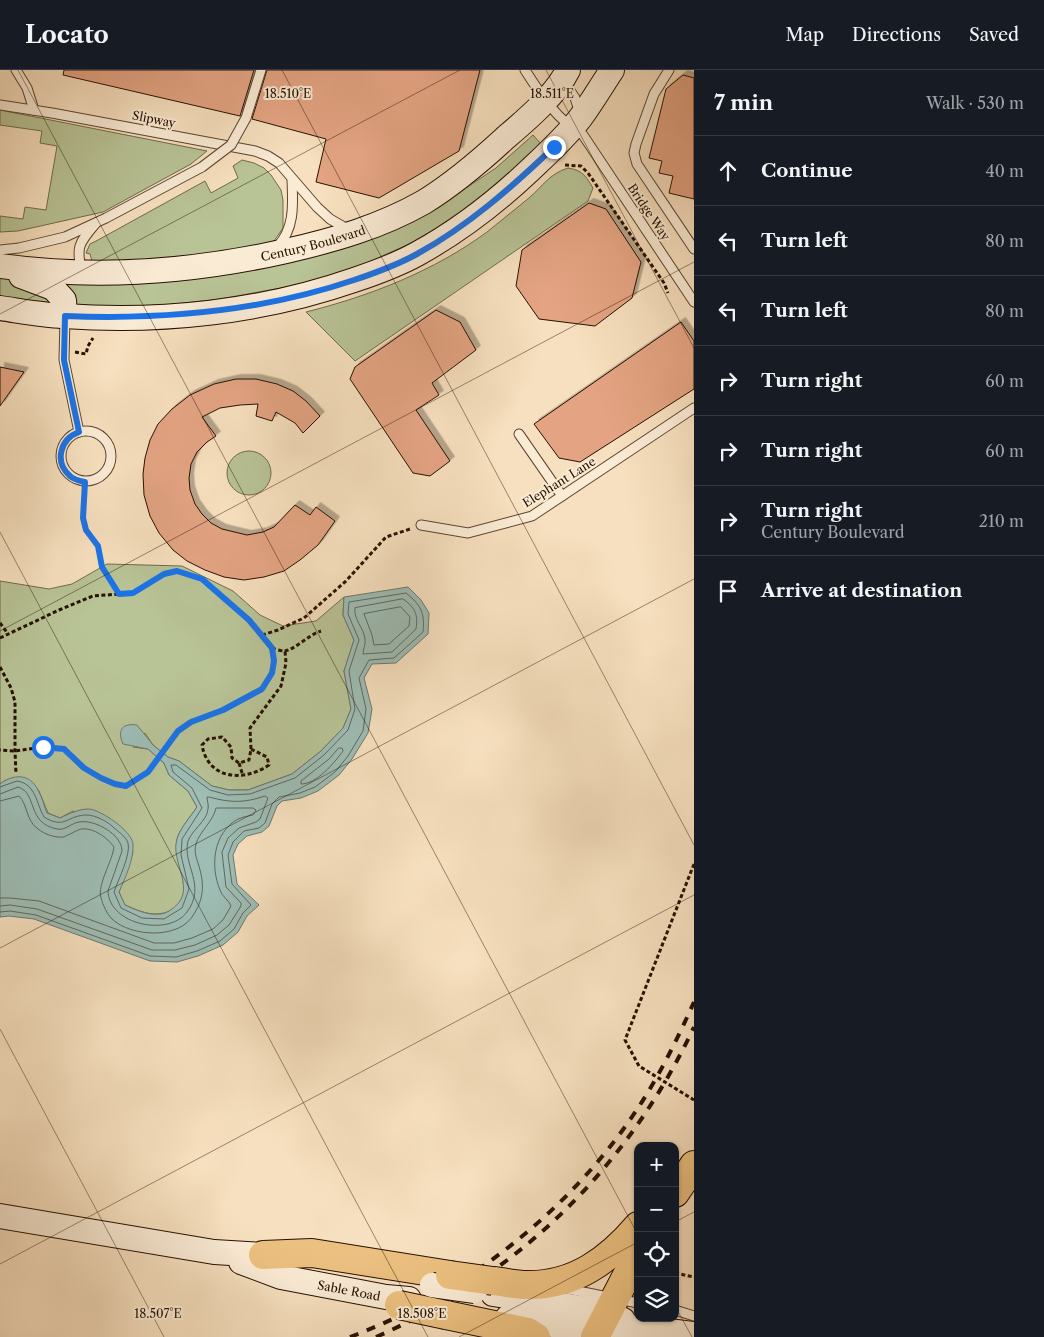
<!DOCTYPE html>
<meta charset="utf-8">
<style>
:root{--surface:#171b24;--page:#20242c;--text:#f1f3f6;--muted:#9ea1a6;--line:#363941}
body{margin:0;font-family:"Libre Caslon Text",serif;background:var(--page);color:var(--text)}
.controls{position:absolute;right:15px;bottom:15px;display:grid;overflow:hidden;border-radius:10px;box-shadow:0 1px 4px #0004}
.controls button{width:45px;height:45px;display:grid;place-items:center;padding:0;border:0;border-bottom:1px solid var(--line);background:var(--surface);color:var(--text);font:25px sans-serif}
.stop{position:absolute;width:15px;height:15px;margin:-11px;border:4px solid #1a73e8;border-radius:50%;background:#fff}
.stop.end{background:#1a73e8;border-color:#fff;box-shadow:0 1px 5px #0008}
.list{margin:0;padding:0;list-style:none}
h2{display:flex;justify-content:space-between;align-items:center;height:65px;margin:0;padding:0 20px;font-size:21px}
h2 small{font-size:16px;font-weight:400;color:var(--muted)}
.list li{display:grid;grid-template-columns:32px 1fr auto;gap:15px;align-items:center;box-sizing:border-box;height:70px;padding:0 20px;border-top:1px solid var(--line)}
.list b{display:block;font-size:19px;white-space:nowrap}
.list p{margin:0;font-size:16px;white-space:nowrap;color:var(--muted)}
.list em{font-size:16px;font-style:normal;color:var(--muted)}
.icon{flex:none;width:28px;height:28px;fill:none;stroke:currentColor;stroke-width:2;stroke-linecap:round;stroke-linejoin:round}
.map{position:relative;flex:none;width:694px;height:1267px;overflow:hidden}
header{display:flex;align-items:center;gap:30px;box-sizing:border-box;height:70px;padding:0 25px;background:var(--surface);border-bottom:1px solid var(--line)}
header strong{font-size:24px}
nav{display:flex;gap:28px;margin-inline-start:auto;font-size:18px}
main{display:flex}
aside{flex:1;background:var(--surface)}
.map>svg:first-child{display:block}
.green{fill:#b8c396;stroke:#706a4b}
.water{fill:#9dbdb5;stroke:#6e786d}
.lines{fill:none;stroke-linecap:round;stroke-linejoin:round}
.shore{stroke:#62675a;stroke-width:1}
.building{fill:#e4a483;stroke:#271100;filter:url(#shadow)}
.lane-casing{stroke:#5b4530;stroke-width:11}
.secondary-casing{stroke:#271100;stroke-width:26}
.highway-casing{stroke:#271100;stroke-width:30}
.path{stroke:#271100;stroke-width:3;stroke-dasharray:4 2.5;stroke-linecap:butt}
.lane{stroke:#faebd5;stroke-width:9}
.secondary{stroke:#faebd5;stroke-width:24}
.highway{stroke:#ecc080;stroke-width:28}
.rail{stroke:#271100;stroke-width:4;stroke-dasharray:9 9;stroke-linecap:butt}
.lane-bridge-casing{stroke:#5b4530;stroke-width:11;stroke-linecap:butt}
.secondary-bridge-casing{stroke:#271100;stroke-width:26;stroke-linecap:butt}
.highway-bridge-casing{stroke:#271100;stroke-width:30;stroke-linecap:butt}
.lane-bridge{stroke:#faebd5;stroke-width:9}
.secondary-bridge{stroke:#faebd5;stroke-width:24}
.highway-bridge{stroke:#ecc080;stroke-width:28}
.route{stroke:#1a73e8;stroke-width:6}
.ticks{fill:none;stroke:#271100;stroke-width:1;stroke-opacity:0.45}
.labels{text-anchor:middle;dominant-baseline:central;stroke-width:4;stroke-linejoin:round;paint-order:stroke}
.street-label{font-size:12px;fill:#271100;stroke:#faebd5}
.ticks-label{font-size:12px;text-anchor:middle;fill:#271100;stroke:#faebd5;stroke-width:4;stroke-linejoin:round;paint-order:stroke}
</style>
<header>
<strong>Locato</strong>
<nav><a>Map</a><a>Directions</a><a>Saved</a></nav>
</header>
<main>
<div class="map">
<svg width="694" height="1267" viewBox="0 0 694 1267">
<defs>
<filter id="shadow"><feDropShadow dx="4.5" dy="-4.5" stdDeviation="0" flood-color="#0004"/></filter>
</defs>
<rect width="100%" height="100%" fill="#f7e0bf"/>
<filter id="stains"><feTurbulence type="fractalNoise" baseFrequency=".004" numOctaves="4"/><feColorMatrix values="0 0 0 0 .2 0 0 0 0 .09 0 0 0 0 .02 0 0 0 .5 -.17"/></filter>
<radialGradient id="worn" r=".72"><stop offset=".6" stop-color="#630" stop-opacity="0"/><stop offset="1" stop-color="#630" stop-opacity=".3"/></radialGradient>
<g class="green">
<path d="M0 40 207 81 191 94 103 142 18 161 0 162V146L23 149 25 137 46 140 57 76 40 73 42 61 0 55Z"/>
<path d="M533 65 542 75 507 111 441 156 409 174 369 192 319 211 220 229 166 235 106 237 0 232V207L91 212 430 142 496 98Z"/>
<path d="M242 90 254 93 264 98 271 105 281 120 283 130V158L274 171 258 179 169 192 92 191 90 184 86 183 90 174 98 170 205 111 211 123 238 108 233 96Z"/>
<path d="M568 98C582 100 586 106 593 118L588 131 355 291 306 242C370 226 434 201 487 162 501 151 515 139 529 128 543 116 549 104 568 98Z"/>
<circle cx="249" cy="403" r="22"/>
<path d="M107 494 182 496 233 521 260 545 283 556 316 551 344 527 343 545 354 570 344 601 351 639 343 658 321 681 292 704 248 720H229L212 716 179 691 168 687 153 675 145 663 133 677 148 679 164 693 169 705 188 721 197 737C191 746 182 756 178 766 169 789 199 822 173 839 157 849 141 842 125 835L119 822 133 782 73 741 60 748 48 743 39 721 30 711 6 710 0 714V511L49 519 72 514Z"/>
</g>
<path class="water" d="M408 517 421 530 429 543 428 564 396 593 372 594 364 608 372 639 368 663 352 689 339 705 318 721 301 728 282 731 277 736 269 756 262 762 247 766 238 774 233 785 237 814 259 835 247 846 238 862 223 875 198 886 177 892 150 891 34 849 9 846 0 847V714C13 704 30 703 38 720 42 727 44 736 47 743L60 748C69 744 78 739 89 739 101 740 132 761 133 774 134 790 125 808 119 822L125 835C138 841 156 849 169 841 202 821 167 792 178 766 182 756 191 746 197 737L188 721 169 705 164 693 148 679 123 674C117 660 122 653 137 655L153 675 168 687 179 691 212 716 229 720H248L292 704 321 681 343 658 351 639 344 601 354 570 343 545 344 527Z"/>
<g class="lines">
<g class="shore">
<path d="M403 529C416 538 418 545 416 559L392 582 363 584C363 579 366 574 365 569 364 558 353 549 355 538Z"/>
<path d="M401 537 410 547 409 556 389 574 374 575 372 565 364 544Z"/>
<path d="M339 678H342L343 681C334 693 317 714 301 714V711L329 689Z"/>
<path d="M0 717 17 711C36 714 36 733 44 747 65 760 67 745 87 745 95 745 106 751 112 756 117 761 126 766 128 773 131 785 118 810 114 822L121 838 142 848 164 849 182 838 189 819 181 785 182 769 202 738 192 718 173 702 171 695H176L210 720 228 725 250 724 295 708 324 685 348 660 355 639 349 601 359 570 348 544 349 532 406 523C421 535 425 543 423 562L394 588 369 590 359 608 366 639 363 661 348 686 335 702 315 717 300 723 279 727 272 734 265 753 259 758 244 761 233 772 228 785 232 814 251 835 243 843 234 859 220 871 197 881 176 887 150 886 36 845 10 841 0 842"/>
<path d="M0 724 18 717C38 723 26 753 57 759 65 761 71 753 79 752 94 749 122 764 122 781L108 821C109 855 169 867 187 842 207 815 182 795 188 771 192 760 207 751 208 739 209 735 207 731 207 727H209C231 733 244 733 265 726L268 728 260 749 256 752 239 758 228 768 222 782 226 817 241 833V836L229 855 217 865 195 875 175 880H152L37 839 10 835 0 836"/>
<path d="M0 731 19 726C28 735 26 751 38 759 44 764 55 768 64 767 69 765 73 762 78 760 90 755 107 767 114 777 112 792 97 815 101 828 103 835 107 844 112 849 131 867 180 870 194 844 205 826 204 812 198 793 196 787 194 781 196 774 199 762 213 752 216 738H253L256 740 253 745C248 746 243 747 238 749 213 763 210 796 220 820 222 827 229 830 231 836L223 850 213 859 192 868 174 873H154L39 831 10 828H0"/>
</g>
</g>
<g class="building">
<path d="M64 0H254L240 46 63 5Z"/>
<path d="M267 0H480L459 81 379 128 316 112 326 69 252 49Z"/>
<path d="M683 5 694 8V129L669 123 673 106 659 103 662 91 649 88 666 19Z"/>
<path d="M589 133 606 139 641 192 632 228 595 256 539 249 516 216 522 180Z"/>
<path d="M436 240 460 252 476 280 432 313 439 325 416 340 450 391 430 406 413 403 350 309 355 297Z"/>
<path d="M681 252 694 271V319L580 392 559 388 534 354Z"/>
<path d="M0 297 24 302 0 336Z"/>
<path d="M236 309H256L277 314 293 321 306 331 320 346 303 363 295 353 276 342 272 351 256 346 258 334 240 335 220 338 202 347 216 366 207 372 197 382 191 394 189 408 190 420 195 434 202 444 211 453 222 459 247 465 263 462 274 457 295 435 310 445 316 437 335 451 318 475 300 490 284 501 264 507 244 510 224 507 205 500 187 491 173 480 159 463 150 446 144 425 143 404 145 388 150 370 158 354 172 339 190 325 214 314Z"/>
</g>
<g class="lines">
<g class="lane-casing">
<g id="lane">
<path d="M16 0 27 18 34 40"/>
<path d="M525 0C541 25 557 50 583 65L694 232"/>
<path d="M669 0 654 24 636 74 634 83 637 94 694 179"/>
<path d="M563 10 575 28 580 43"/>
<path d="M0 35 52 43 255 81 268 86 279 93 317 137 330 149 349 160"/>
<path d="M246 48 261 0"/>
<path d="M277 177C295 159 293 134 292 110"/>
<path d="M0 180 19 178 65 167 106 148 202 97"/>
<path d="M82 202C75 176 80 172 96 153"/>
<path d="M65 247 64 290 79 362"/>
<circle cx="86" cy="386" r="25"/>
<path d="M519 364 562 426"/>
<path d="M421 455 468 463 532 446 694 338"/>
<path d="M563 1218 638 1233"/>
<path d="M675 1240 694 1246"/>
</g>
</g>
<g class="secondary-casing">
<g id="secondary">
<path id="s1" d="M0 196C95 209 193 202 286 181 334 170 380 157 424 132 453 114 479 92 504 69 526 50 555 26 568 0"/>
<path d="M21 206 53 218 64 230 65 247"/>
<path d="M0 238C21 241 42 245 64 246 161 253 262 242 354 210 375 203 397 195 417 184 457 162 495 133 529 101 547 84 566 67 581 47 592 32 602 15 612 0"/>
<path d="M0 1146 214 1182 263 1185 282 1188"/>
<path id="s2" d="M241 1192 281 1207 386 1227 409 1229"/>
<path d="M493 1224 607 1242 623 1250"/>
<path d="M508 1247 597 1263 636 1257 694 1264"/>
</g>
</g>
<g class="highway-casing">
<g id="highway">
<path d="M675 1123 694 1095"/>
<path d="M263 1185 312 1183 450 1205"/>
<path d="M493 1211C504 1212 516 1215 527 1215 574 1216 609 1190 638 1156"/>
<path d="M446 1245 528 1262 536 1267"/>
<path d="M595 1267 638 1184"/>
</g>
</g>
<g class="path">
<path d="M565 95 581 96 588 103 664 213 668 223"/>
<path d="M75 282 86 284 88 276 93 268"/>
<path d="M85 412 83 448 86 459 98 476 102 497 119 524"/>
<path d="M0 553 8 564"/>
<path d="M262 565 278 560 304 548 346 511 386 467 410 459"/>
<path d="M0 568 59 540 93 526 133 523 165 504 177 501 202 509 249 549 272 578 274 591 272 603 262 619 223 640 191 652 178 661 148 702 126 716 115 714 101 708 84 698 64 679 43 677 15 681 0 680"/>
<path d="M272 578C275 579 281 581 284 581 295 580 308 565 321 561"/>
<path d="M0 597 11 618 15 632V681L16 704"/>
<path d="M251 679 267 687 269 695C244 712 208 710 202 675L208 669 222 667 231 677 232 688 239 693 249 690 251 679 250 658 281 616 286 593 285 581"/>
<path d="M239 693 243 706"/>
<path d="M694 794 625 970 639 996 694 1030"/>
<path d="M675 1203 694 1207"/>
</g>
<use href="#lane" class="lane"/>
<use href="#secondary" class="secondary"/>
<use href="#highway" class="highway"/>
<g class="rail">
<path d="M350 1267C471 1222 586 1128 651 1017 667 990 681 961 694 932"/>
<path d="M376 1267C519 1204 627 1099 694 957"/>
</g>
<g class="lane-bridge-casing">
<path id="lane-bridge" d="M202 97 231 75 246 48"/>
</g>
<g class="secondary-bridge-casing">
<path id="secondary-bridge" d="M432 1215 475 1221"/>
</g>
<g class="highway-bridge-casing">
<g id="highway-bridge">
<path d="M450 1205 493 1211"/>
<path d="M399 1235 446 1245"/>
</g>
</g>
<use href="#lane-bridge" class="lane-bridge"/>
<use href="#secondary-bridge" class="secondary-bridge"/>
<use href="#highway-bridge" class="highway-bridge"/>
</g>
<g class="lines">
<path class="route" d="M43 677 64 679 84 698 101 708 115 714 126 716 148 702 178 661 191 652 223 640 262 619 272 603 274 591 272 578 249 550 202 509 177 501 164 504 133 523 119 524 102 497 98 476 86 460 83 448 85 412C80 411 74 410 70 406 54 392 60 369 79 362L64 290 65 246C163 250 260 242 354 210 375 203 397 195 417 184 468 156 512 117 554 77"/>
</g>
<path class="ticks" d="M18 0 638 1165M282 0 694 775M546 0 694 278M0 244 460 0M0 462 428 1267M0 561 694 192M0 878 694 509M0 959 164 1267M675 1152 694 1142M0 1194 694 825M675 1236 692 1267M459 1267 638 1172"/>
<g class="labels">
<g class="street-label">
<text transform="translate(154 49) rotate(11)">Slipway</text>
<text transform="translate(649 142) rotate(56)">Bridge Way</text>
<text stroke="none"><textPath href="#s1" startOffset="316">Century Boulevard</textPath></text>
<text transform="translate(559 412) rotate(-32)">Elephant Lane</text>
<text stroke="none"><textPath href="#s2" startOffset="112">Sable Road</textPath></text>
</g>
</g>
<g class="ticks-label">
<text x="288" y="28">18.510°E</text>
<text x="552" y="28">18.511°E</text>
<text x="158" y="1248">18.507°E</text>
<text x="422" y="1248">18.508°E</text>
</g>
<rect width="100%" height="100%" filter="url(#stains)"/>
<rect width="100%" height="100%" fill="url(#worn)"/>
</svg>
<div class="controls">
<button>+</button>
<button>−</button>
<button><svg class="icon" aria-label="locate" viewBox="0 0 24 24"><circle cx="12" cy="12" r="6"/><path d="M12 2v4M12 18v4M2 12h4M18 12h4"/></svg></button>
<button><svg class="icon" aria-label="layers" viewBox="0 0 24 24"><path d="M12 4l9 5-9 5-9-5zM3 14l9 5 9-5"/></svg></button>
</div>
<div class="stop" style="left:43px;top:677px"></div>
<div class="stop end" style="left:554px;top:77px"></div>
</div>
<aside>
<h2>7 min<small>Walk · 530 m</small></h2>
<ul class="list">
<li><svg class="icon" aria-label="ahead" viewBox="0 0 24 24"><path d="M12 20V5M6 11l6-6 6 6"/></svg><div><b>Continue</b></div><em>40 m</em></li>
<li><svg class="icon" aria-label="left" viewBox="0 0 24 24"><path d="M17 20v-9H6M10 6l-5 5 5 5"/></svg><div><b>Turn left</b></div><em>80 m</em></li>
<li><svg class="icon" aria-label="left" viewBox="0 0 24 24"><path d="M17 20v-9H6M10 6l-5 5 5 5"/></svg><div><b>Turn left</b></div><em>80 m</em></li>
<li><svg class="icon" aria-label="right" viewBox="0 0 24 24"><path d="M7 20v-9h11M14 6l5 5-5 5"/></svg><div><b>Turn right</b></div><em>60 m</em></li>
<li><svg class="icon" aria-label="right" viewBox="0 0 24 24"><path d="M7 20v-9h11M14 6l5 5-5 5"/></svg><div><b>Turn right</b></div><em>60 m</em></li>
<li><svg class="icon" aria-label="right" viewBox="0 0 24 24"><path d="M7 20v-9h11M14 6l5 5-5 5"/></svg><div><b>Turn right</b><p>Century Boulevard</p></div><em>210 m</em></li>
<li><svg class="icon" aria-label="arrive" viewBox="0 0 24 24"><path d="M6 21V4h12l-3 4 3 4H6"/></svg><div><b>Arrive at destination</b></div></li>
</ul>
</aside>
</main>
